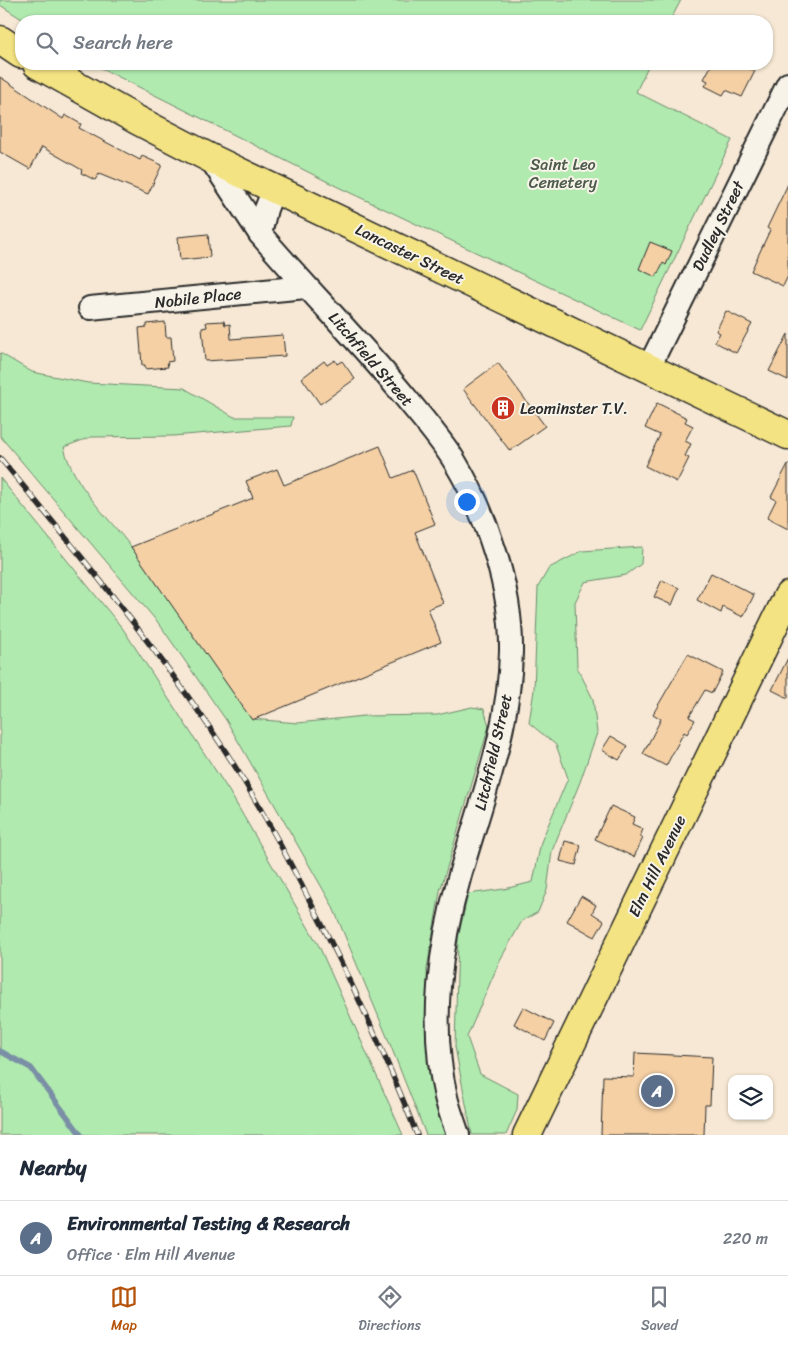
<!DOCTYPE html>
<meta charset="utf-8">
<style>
:root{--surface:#fff;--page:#f2f2f3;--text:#1f2937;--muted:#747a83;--line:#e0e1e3;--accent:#b45309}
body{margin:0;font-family:Sriracha,sans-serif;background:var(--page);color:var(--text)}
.controls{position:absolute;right:15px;bottom:15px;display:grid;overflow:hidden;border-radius:10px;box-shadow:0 1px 4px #0004}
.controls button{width:45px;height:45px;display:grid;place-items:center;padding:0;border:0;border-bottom:1px solid var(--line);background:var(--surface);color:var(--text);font:25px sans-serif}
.you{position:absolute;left:466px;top:501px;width:18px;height:18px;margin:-12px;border:4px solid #fff;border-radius:50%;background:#1a73e8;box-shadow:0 0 0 8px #1a73e833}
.badge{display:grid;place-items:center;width:32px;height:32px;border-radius:50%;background:var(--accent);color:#fff;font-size:16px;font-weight:700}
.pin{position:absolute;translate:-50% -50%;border:2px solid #fff;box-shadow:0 1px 5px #0006}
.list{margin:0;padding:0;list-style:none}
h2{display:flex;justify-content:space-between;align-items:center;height:65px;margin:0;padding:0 20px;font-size:21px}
h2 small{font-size:16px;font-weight:400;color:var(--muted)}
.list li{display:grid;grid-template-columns:32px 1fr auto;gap:15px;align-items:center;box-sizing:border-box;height:75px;padding:0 20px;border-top:1px solid var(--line)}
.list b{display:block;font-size:19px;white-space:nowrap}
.list p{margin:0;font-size:16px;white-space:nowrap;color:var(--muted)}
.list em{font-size:16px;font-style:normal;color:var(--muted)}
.icon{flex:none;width:28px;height:28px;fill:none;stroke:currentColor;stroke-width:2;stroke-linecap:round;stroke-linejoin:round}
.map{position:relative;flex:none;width:788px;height:1135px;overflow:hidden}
.search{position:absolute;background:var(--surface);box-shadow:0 1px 4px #0004;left:15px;right:15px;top:15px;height:55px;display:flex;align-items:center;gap:12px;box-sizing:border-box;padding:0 18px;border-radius:20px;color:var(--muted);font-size:19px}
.sheet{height:140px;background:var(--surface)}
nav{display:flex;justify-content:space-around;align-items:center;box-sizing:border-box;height:70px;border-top:1px solid var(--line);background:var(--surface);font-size:14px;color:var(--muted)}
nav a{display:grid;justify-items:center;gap:2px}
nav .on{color:var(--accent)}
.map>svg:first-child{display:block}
.green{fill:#b0eaaf;stroke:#6e8a6d}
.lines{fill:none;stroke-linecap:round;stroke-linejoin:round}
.stream{stroke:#7a8fa5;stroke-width:5.5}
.building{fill:#f5d0a5;stroke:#2b2b2b}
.minor-casing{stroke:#2b2b2b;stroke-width:26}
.major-casing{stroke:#2b2b2b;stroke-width:31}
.minor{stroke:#f7f3e8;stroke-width:22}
.major{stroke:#f4e382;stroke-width:28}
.rail-casing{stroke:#2b2b2b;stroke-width:5.5}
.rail{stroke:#f7f3e8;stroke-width:4;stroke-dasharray:11;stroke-linecap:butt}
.labels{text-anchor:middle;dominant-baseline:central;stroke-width:4;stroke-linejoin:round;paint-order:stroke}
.park-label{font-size:16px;fill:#4c5b4c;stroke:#f7f3e8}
.street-label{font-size:16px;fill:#2b2b2b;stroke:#f7f3e8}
.poi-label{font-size:16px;fill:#2b2b2b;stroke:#f7f3e8;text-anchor:start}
</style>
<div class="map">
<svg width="788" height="1135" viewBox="0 0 788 1135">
<rect width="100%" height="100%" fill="#f6e8d4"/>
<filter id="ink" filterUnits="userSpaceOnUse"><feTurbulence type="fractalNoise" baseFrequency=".02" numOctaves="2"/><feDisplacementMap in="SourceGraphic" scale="10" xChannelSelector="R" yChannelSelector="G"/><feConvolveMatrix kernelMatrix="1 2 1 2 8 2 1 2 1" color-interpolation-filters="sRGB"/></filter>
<g filter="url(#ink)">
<g class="green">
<path d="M0 0H681L670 21H25L0 5Z"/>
<path d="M93 64H649L636 92 732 140 640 330 338 187Z"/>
<path d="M0 353 32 372 88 383 184 388 234 417H293L291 426 173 436 91 437 64 447C73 486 107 515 131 547 173 603 212 662 252 719L298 723 364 716 437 715 472 707 484 709 489 726 440 891 427 969 429 1050 447 1135H426L390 1044 332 905 226 720 160 625 0 436Z"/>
<path d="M0 478 123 629 229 791 319 946 403 1135H0Z"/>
<path d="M642 547 641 564 626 575 585 582 575 602 577 667 593 699 597 733 580 782 552 851 547 890 538 912 522 921 500 960 467 1037 480 1074 518 1094 517 1110 506 1135H472L455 1047 458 938 468 894 504 889 533 882 541 842 568 778 556 745 529 723 534 690 538 587 549 568 582 551Z"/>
</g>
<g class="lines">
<path class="stream" d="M0 1051 31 1068 81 1135"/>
</g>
<g class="building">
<path d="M712 64H739L755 71 742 97 726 90 723 95 705 86 708 81 704 79Z"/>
<path d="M0 77 63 119 65 115 81 124 79 128 140 160 142 156 162 165 148 194 99 174 95 180 81 173 82 170 42 147 30 169 0 152Z"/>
<path d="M788 184V276L783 286 751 271 770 230 767 228Z"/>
<path d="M208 234 210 257 180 260 178 237Z"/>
<path d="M650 242 672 251 666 265 663 263 656 277 639 269Z"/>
<path d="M726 311 752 324 736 353 715 342 720 333 716 331Z"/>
<path d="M224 321 225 325 230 324 231 339 283 335 285 356 205 361 202 328 207 327 206 322Z"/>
<path d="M165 322 166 337H171L173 361 167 362 168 367 145 369V365H142L139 328 147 327V324Z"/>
<path d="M788 334V380L769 371Z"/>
<path d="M335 360 337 364 342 361 355 379 320 404 302 378 324 361 327 365Z"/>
<path d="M498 363 545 426 510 451 463 389Z"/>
<path d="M657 403 687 418 685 422 693 426 685 441 691 444 685 456 689 458 677 482 645 466 660 435 645 428Z"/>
<path d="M380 446 393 478 413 470 435 524 415 532 443 603 428 609 441 642 252 720 131 547 253 498 246 481 277 469 284 485Z"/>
<path d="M788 464V529L767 518 776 500 771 497Z"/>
<path d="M711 573 754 595 743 617 723 607 721 613 697 600Z"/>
<path d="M662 580 679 588 672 605 654 597Z"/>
<path d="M688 654 723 672 712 693 705 690 689 717 695 720 687 734 684 732 666 766 643 754 661 719 653 714Z"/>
<path d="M788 658V698L772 690Z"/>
<path d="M611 736 628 746 619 760 602 750Z"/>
<path d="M611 806 635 817 632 824 643 829 640 837 643 838 634 857 595 839Z"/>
<path d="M565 841 581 845 576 865 560 861Z"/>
<path d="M581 896 596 905 592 913 604 921 595 937 567 921Z"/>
<path d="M523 1007 554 1023 545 1041 514 1024Z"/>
<path d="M635 1053 712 1057 710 1105H705L704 1135H601L603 1076 634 1077Z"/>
</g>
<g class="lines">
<g class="minor-casing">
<g id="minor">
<path d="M210 158 260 234"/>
<path d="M274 189 266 209 260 234C308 290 360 342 406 398 423 419 441 439 455 462 487 515 512 589 511 651 510 728 481 802 460 875 440 944 429 1025 446 1097 449 1110 454 1122 458 1135"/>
<path d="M90 308 306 287"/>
<path d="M648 369 788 84"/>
</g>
</g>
<g class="major-casing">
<g id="major">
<path d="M0 40 21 54"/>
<path d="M37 64 137 120 210 158 788 435"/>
<path d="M527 1135 788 596"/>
</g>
</g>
<use href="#minor" class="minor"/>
<use href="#major" class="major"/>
<g class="rail-casing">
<path id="rail" d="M0 458C75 548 149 638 214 734 252 790 283 849 314 909 352 982 387 1058 417 1135"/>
</g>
<use href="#rail" class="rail"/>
</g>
</g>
<defs>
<g id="building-disc" transform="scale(1.25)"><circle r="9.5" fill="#c8321e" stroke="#f7f3e8"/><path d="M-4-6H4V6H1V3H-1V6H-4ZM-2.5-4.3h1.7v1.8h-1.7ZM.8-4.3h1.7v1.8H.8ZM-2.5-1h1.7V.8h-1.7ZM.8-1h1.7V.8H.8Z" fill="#fff"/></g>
</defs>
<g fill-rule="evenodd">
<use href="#building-disc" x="503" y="408"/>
</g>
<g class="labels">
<g class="park-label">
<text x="563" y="164">Saint Leo<tspan x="563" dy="18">Cemetery</tspan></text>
</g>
<g class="street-label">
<text transform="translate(718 226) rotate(-64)">Dudley Street</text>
<text transform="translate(410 254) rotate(26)">Lancaster Street</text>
<text transform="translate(198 298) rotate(-6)">Nobile Place</text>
<text transform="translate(371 359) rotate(49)">Litchfield Street</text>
<text transform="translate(493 752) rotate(-77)">Litchfield Street</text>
<text transform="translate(657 866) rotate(-64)">Elm Hill Avenue</text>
</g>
<g class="poi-label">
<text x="520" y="408">Leominster T.V.</text>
</g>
</g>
</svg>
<div class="controls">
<button><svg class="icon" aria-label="layers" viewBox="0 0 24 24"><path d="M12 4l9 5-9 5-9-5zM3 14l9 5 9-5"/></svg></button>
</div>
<div class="you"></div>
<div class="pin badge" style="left:657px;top:1091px;background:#5c6f8a">A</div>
<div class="search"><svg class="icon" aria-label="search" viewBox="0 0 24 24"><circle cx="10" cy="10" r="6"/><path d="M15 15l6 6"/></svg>Search here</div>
</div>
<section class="sheet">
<h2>Nearby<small></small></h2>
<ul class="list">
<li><span class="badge" style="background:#5c6f8a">A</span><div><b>Environmental Testing &amp; Research</b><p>Office · Elm Hill Avenue</p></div><em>220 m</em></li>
</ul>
</section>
<nav>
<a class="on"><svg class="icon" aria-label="map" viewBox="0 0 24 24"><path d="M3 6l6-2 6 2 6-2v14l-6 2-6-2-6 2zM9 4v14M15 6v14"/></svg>Map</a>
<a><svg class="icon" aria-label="directions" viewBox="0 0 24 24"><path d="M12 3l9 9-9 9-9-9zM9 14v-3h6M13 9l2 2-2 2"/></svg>Directions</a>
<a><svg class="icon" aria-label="saved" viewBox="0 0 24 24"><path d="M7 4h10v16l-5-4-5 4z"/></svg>Saved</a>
</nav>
